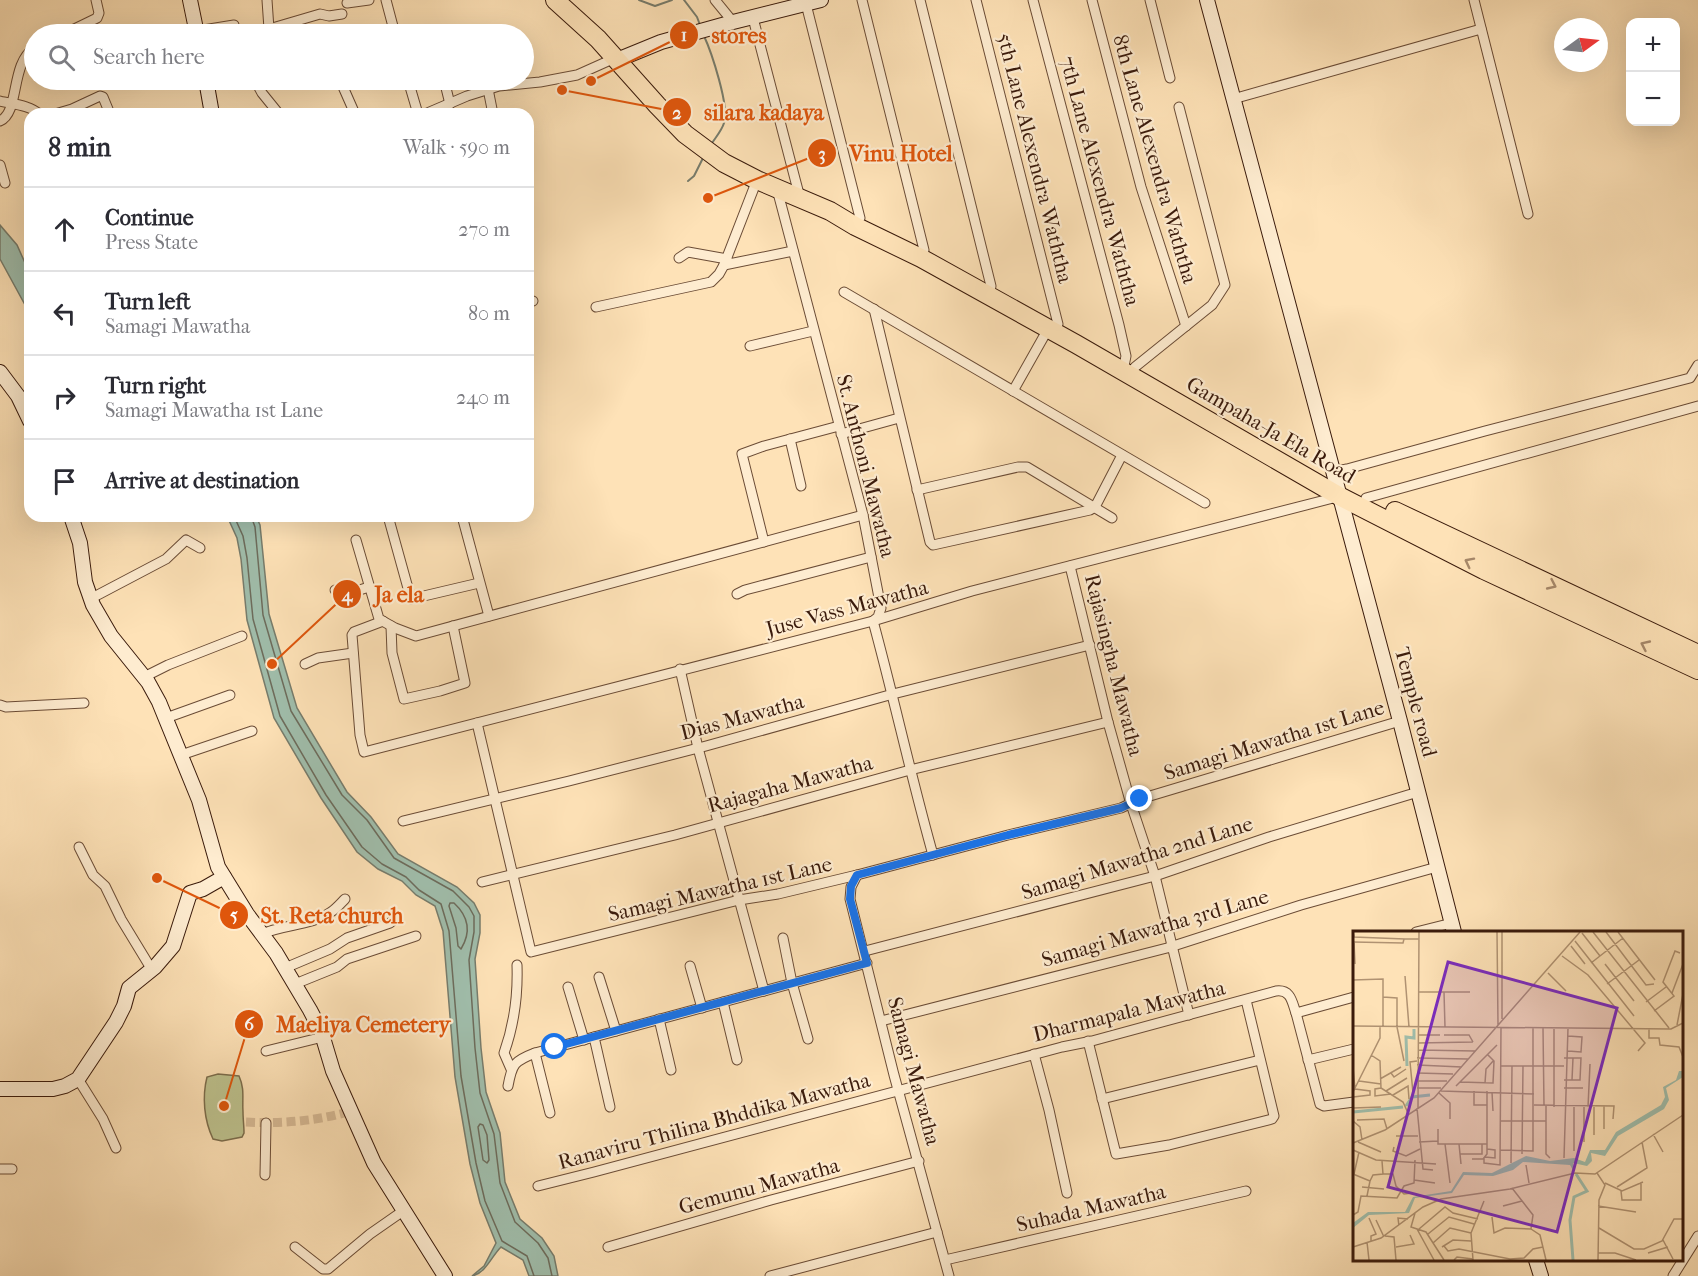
<!DOCTYPE html>
<meta charset="utf-8">
<style>
:root{--surface:#fff;--page:#f7f7f7;--text:#2b2b33;--muted:#7c7c81;--line:#e1e1e2}
body{margin:0;font-family:"IM FELL French Canon",serif;background:var(--page);color:var(--text)}
.controls{position:absolute;right:18px;top:18px;display:grid;overflow:hidden;border-radius:12px;box-shadow:0 6px 24px #0002}
.controls button{width:54px;height:54px;display:grid;place-items:center;padding:0;border:0;border-bottom:2px solid var(--line);background:var(--surface);color:var(--text);font:30px sans-serif}
.compass{position:absolute;left:1554px;top:18px;width:54px;height:54px;border-radius:50%;background:var(--surface);box-shadow:0 6px 24px #0002;rotate:75deg}
.stop{position:absolute;width:18px;height:18px;margin:-14px;border:4px solid #1a73e8;border-radius:50%;background:#fff}
.stop.end{background:#1a73e8;border-color:#fff;box-shadow:0 2px 6px #0008}
.list{margin:0;padding:0;list-style:none}
h2{display:flex;justify-content:space-between;align-items:center;height:78px;margin:0;padding:0 24px;font-size:26px}
h2 small{font-size:20px;font-weight:400;color:var(--muted)}
.list li{display:grid;grid-template-columns:39px 1fr auto;gap:18px;align-items:center;box-sizing:border-box;height:84px;padding:0 24px;border-top:2px solid var(--line)}
.list b{display:block;font-size:22px;white-space:nowrap}
.list p{margin:0;font-size:20px;white-space:nowrap;color:var(--muted)}
.list em{font-size:20px;font-style:normal;color:var(--muted)}
.icon{flex:none;width:33px;height:33px;fill:none;stroke:currentColor;stroke-width:2;stroke-linecap:round;stroke-linejoin:round}
.map{position:relative;flex:none;width:1698px;height:1276px;overflow:hidden}
.search{position:absolute;background:var(--surface);box-shadow:0 6px 24px #0002;left:24px;top:24px;width:510px;height:66px;display:flex;align-items:center;gap:15px;box-sizing:border-box;padding:0 21px;border-radius:33px;color:var(--muted);font-size:22px}
.panel{position:absolute;background:var(--surface);box-shadow:0 6px 24px #0002;left:24px;top:108px;width:510px;height:414px;border-radius:18px}
.map>svg:first-child{display:block}
.green{fill:#bec38f;stroke:#7c6e4d;stroke-width:1.5}
.water{fill:#a0beac;stroke:#777c6c;stroke-width:1.5}
.lines{fill:none;stroke-linecap:round;stroke-linejoin:round}
.shore{stroke:#6d6c5c;stroke-width:1.5}
.stream{stroke:#777c6c;stroke-width:2}
.street-tunnel{stroke:#d7ba95;stroke-width:9;stroke-dasharray:9 4.5;stroke-linecap:butt}
.street-casing{stroke:#6b4c36;stroke-width:11}
.secondary-casing{stroke:#3a1a0b;stroke-width:16}
.highway-casing{stroke:#3a1a0b;stroke-width:20}
.street{stroke:#feecd0;stroke-width:9}
.secondary{stroke:#feecd0;stroke-width:14}
.highway{stroke:#fee2b7;stroke-width:18}
.oneway{stroke:#a6886a}
.route{stroke:#1a73e8;stroke-width:8}
.labels{text-anchor:middle;dominant-baseline:central;stroke-width:4.5;stroke-linejoin:round;paint-order:stroke}
.street-label{font-size:21px;fill:#3a1a0b;stroke:#feecd0}
.inset-river{fill:none;stroke:#a0beac;stroke-width:3}
.inset-road{fill:none;stroke:#b09272;stroke-width:1.5}
.view{fill:#7b2cbf;fill-opacity:0.15;stroke:#7b2cbf;stroke-width:3}
.inset-edge{fill:none;stroke:#3a1a0b;stroke-width:3}
.leader{fill:none;stroke:#df560c;stroke-width:2}
.callout-dot{fill:#df560c;stroke:#feecd0;stroke-width:2}
.mark-label{font-size:18px;text-anchor:middle;font-weight:bold;fill:#fff}
.callout-label{font-size:22px;text-anchor:middle;font-weight:bold;fill:#df560c;stroke:#feecd0;stroke-width:4.5;stroke-linejoin:round;paint-order:stroke}
</style>
<div class="map">
<svg width="1698" height="1276" viewBox="0 0 1698 1276">
<rect width="100%" height="100%" fill="#fee2b7"/>
<filter id="stains"><feTurbulence type="fractalNoise" baseFrequency=".00333" numOctaves="4"/><feColorMatrix values="0 0 0 0 .2 0 0 0 0 .09 0 0 0 0 .02 0 0 0 .5 -.17"/></filter>
<radialGradient id="worn" r=".72"><stop offset=".6" stop-color="#630" stop-opacity="0"/><stop offset="1" stop-color="#630" stop-opacity=".3"/></radialGradient>
<path class="green" d="M218 1074 239 1076C245 1089 242 1099 243 1112 243 1119 244 1126 244 1133L242 1137 222 1141 213 1139C204 1120 202 1097 207 1077Z"/>
<g class="water">
<path d="M0 225 17 245 30 274V314L0 259Z"/>
<path d="M227 516H256L260 525 269 614 297 708 347 792 371 817 398 854 457 887 474 903 480 915V933L475 959 481 1048 486 1092 500 1133 505 1182 520 1219 542 1238 554 1256 558 1276H529L523 1260 501 1247C491 1257 486 1273 472 1276L484 1266 496 1243 480 1203 470 1164 455 1077 443 931 435 906 416 895 402 881 378 869 357 852 321 798 274 718 247 620 241 559 237 538Z"/>
</g>
<g class="lines">
<g class="shore">
<path d="M234 516 243 536 247 558 253 619 280 716 326 795 362 847 382 864 406 877 419 890 441 904 449 931 461 1076 476 1163 485 1201 502 1241 527 1256 534 1276"/>
<path d="M251 516 255 527 263 615 291 711 342 795 367 820 394 858 453 891 469 907 474 916V932L469 960 475 1048 480 1093 494 1134 500 1183 515 1222 538 1243 548 1258 552 1276"/>
<path d="M450 903H454C468 916 472 931 461 949L458 946 456 928 449 906Z"/>
<path d="M480 1124 483 1125 487 1135 489 1160 487 1163 483 1160 478 1127Z"/>
</g>
<g class="stream">
<path d="M639 0 655 6 672 0"/>
<path d="M684 0 697 17 700 25"/>
<path d="M704 36C711 51 730 107 724 123 722 130 716 137 712 143"/>
<path d="M688 181 694 176 703 158"/>
</g>
<path class="street-tunnel" d="M246 1122C282 1124 317 1121 351 1111"/>
<g class="street-casing">
<g id="street">
<path d="M386 0 395 34"/>
<path d="M715 0 733 22"/>
<path d="M862 0 924 250"/>
<path d="M920 0 991 286 989 296"/>
<path d="M976 0 1058 324"/>
<path d="M1033 0 1119 325 1126 356 1123 371"/>
<path d="M1092 0 1141 187 1186 326"/>
<path d="M1150 0 1170 78"/>
<path d="M1474 0 1528 214"/>
<path d="M347 3 369 0"/>
<path d="M806 4 860 218"/>
<path d="M753 18 800 198"/>
<path d="M269 29 320 14 329 16 342 14"/>
<path d="M197 31 234 25"/>
<path d="M64 34 97 18 99 13 96 0"/>
<path d="M261 34 269 29 267 0"/>
<path d="M255 80 262 93 279 114"/>
<path d="M340 80 355 114"/>
<path d="M408 80 418 114"/>
<path d="M444 80 450 104"/>
<path d="M141 83H180L198 80"/>
<path d="M488 89 493 114"/>
<path d="M1233 99 1481 29"/>
<path d="M0 101C12 104 30 105 39 114"/>
<path d="M55 114 72 109 100 96 103 97 110 114"/>
<path d="M425 114 467 96 499 86 540 82 577 75 615 58"/>
<path d="M0 121C20 112 10 64 34 48"/>
<path d="M0 165 5 183"/>
<path d="M777 189 863 515 881 608 878 617 873 621"/>
<path d="M679 258 688 252 727 259"/>
<path d="M724 265 793 251"/>
<path d="M844 292 1205 503"/>
<path d="M528 302 533 301"/>
<path d="M596 307 711 282 719 274 724 265 757 180"/>
<path d="M874 309 930 542 933 545 1090 510 1095 507 1122 455"/>
<path d="M750 346 813 331"/>
<path d="M1129 375 1135 367 1212 305 1225 285 1179 107"/>
<path d="M1013 391 1048 329"/>
<path d="M841 434 899 418"/>
<path d="M790 439 801 486"/>
<path d="M1332 472 1347 469 1485 431 1690 378 1698 365"/>
<path d="M917 490 1018 467H1027L1112 518"/>
<path d="M1366 498 1698 406"/>
<path d="M388 516 411 599 479 583"/>
<path d="M462 516 489 616"/>
<path d="M356 540 379 619 395 628 416 636 863 515"/>
<path d="M764 542 742 454 764 446 839 426"/>
<path d="M1070 566 1108 722 1131 804 1155 876 1189 1015"/>
<path d="M335 590 343 588 350 593 369 587"/>
<path d="M737 594 745 590 871 557"/>
<path d="M90 599 166 559 186 540 200 548"/>
<path d="M383 621 354 632 352 635 360 735 364 752 873 621 972 591 1337 497"/>
<path d="M873 621C894 698 911 777 933 855"/>
<path d="M391 626 392 653 404 699 440 691 465 683 453 626"/>
<path d="M305 664 318 658 353 653"/>
<path d="M680 669 698 748 764 991"/>
<path d="M144 677 168 665 242 636"/>
<path d="M0 705 6 707 84 703"/>
<path d="M166 718 230 695"/>
<path d="M477 723 531 952 739 900 778 894 857 875 1008 835 1121 808 1140 799 1400 721"/>
<path d="M181 755 252 731"/>
<path d="M403 821 569 781 706 746 893 694 1090 645"/>
<path d="M79 847 93 875 105 886 121 919 152 970"/>
<path d="M857 875 851 887 850 899 894 1075 949 1276"/>
<path d="M482 882 675 835 910 770 1108 722"/>
<path d="M1416 932 1452 923"/>
<path d="M262 934C285 924 311 926 331 912 336 909 341 903 345 899"/>
<path d="M783 938 792 983 808 1039"/>
<path d="M865 951 1155 876 1269 837 1418 792"/>
<path d="M690 966 702 1008"/>
<path d="M285 968 330 949 347 938 390 923 395 919"/>
<path d="M599 977 616 1031"/>
<path d="M295 984 337 967 347 959 416 936"/>
<path d="M568 987 584 1040"/>
<path d="M723 1002 737 1060"/>
<path d="M1296 1013 1320 1104 1324 1106 1354 1102"/>
<path d="M659 1019 671 1070"/>
<path d="M881 1021 1167 948 1301 905 1437 867"/>
<path d="M594 1037 610 1107"/>
<path d="M1088 1041 1116 1154 1169 1145 1272 1119 1274 1116 1246 1000"/>
<path d="M266 1051 323 1037"/>
<path d="M535 1053 550 1113"/>
<path d="M1034 1054 1049 1110 1067 1193"/>
<path d="M1308 1060 1354 1049"/>
<path d="M511 1069 504 1053C514 1025 518 995 517 965"/>
<path d="M78 1079 103 1119 116 1148"/>
<path d="M508 1086C512 1064 514 1061 535 1053L867 963"/>
<path d="M1102 1099 1260 1060"/>
<path d="M0 1169H12"/>
<path d="M265 1175 266 1123"/>
<path d="M538 1186 594 1172 1062 1047 1092 1041 1276 991C1291 989 1292 1002 1296 1013L1354 997"/>
<path d="M295 1247 323 1269H328L370 1234 403 1211"/>
<path d="M608 1247 771 1200 919 1161"/>
<path d="M945 1260 1246 1191"/>
<path d="M770 1276 937 1232"/>
<path d="M1673 1276 1698 1236"/>
</g>
</g>
<g class="secondary-casing">
<g id="secondary">
<path d="M190 0 197 34"/>
<path d="M1207 0 1400 721 1454 932"/>
<path d="M617 60 661 42 733 22 821 0"/>
<path d="M206 80 212 114"/>
<path d="M0 372 18 396 30 421"/>
<path d="M71 516 80 543 85 582 93 605 111 636 148 682 159 702 199 800 218 867 247 914 276 953 310 1010 321 1031 333 1071 374 1163 445 1276"/>
<path d="M0 1089H53L65 1086 78 1079 116 1022 124 1006 129 988 155 967 173 946 190 893 203 889 224 877"/>
<path d="M1536 1260 1541 1276"/>
</g>
</g>
<g class="highway-casing">
<g id="highway">
<path d="M555 0 598 39 657 105 685 134 724 163 757 180 830 211 855 226 921 258 1076 344 1339 496 1484 570 1698 670"/>
<path d="M1395 511 1698 654"/>
</g>
</g>
<use href="#street" class="street"/>
<use href="#secondary" class="secondary"/>
<use href="#highway" class="highway"/>
</g>
<defs><path id="oneway-chevron" d="M-2-3.5L2.5 0L-2 3.5" fill="none" stroke-width="1.6" stroke-linecap="round" stroke-linejoin="round" transform="scale(1.5)"/></defs>
<g class="oneway">
<use href="#oneway-chevron" transform="translate(1469 562) rotate(-153)"/>
<use href="#oneway-chevron" transform="translate(1552 585) rotate(25)"/>
<use href="#oneway-chevron" transform="translate(1645 645) rotate(-155)"/>
</g>
<g class="lines">
<path class="route" d="M555 1047 867 963 850 899 851 886 857 875 1008 835 1121 808 1140 799"/>
</g>
<g class="labels">
<g class="street-label">
<text transform="translate(1035 158) rotate(76)">5th Lane Alexendra Waththa</text>
<text transform="translate(1155 159) rotate(74)">8th Lane Alexendra Waththa</text>
<text transform="translate(1100 181) rotate(75)">7th Lane Alexendra Waththa</text>
<text transform="translate(1271 430) rotate(30)">Gampaha-Ja Ela Road</text>
<text transform="translate(866 466) rotate(76)">St. Anthoni Mawatha</text>
<text transform="translate(847 608) rotate(-15)">Juse Vass Mawatha</text>
<text transform="translate(1114 665) rotate(76)">Rajasingha Mawatha</text>
<text transform="translate(1416 702) rotate(75)">Temple road</text>
<text transform="translate(742 717) rotate(-15)">Dias Mawatha</text>
<text transform="translate(1274 740) rotate(-17)">Samagi Mawatha 1st Lane</text>
<text transform="translate(790 784) rotate(-15)">Rajagaha Mawatha</text>
<text transform="translate(1137 858) rotate(-17)">Samagi Mawatha 2nd Lane</text>
<text transform="translate(720 889) rotate(-13)">Samagi Mawatha 1st Lane</text>
<text transform="translate(1155 928) rotate(-16)">Samagi Mawatha 3rd Lane</text>
<text transform="translate(1129 1011) rotate(-14)">Dharmapala Mawatha</text>
<text transform="translate(914 1071) rotate(75)">Samagi Mawatha</text>
<text transform="translate(714 1121) rotate(-15)">Ranaviru Thilina Bhddika Mawatha</text>
<text transform="translate(759 1186) rotate(-15)">Gemunu Mawatha</text>
<text transform="translate(1091 1208) rotate(-13)">Suhada Mawatha</text>
</g>
</g>
<g transform="translate(1353 931)">
<rect width="330" height="330" fill="#fee2b7"/>
<path d="M326 140H330V146L313 157 316 169 311 178 265 205 252 225 238 222 239 230 234 235 220 232 221 241 217 234 170 231 160 239 140 245 111 244 99 262 62 267 56 282 16 284 0 297V292L15 281H52L60 266 98 260 110 241 139 242 173 225 197 230 221 227 232 231 237 219H252L263 201 308 174 312 166 310 156 323 149Z" fill="#a0beac"/>
<path class="inset-river" d="M54 135 53 106 61 107V98M53 175 59 166 77 164M0 181 50 176M220 329 217 289 221 266 234 260 223 243"/>
<path class="inset-road" d="M0 1 1 6 52 8M144 1 145 94M240 1 316 97M253 1 293 54 301 53M265 1 302 49M229 2 247 25M222 10 281 85M0 11 50 12 51 8H66M1 11 2 33M218 15 232 33M209 25 235 44 292 112 285 120M238 32 270 7M252 33 281 70M195 42 213 60M52 45 56 96M0 49 30 48V96M254 53 286 29M65 61H117M91 61 92 96M319 62 330 33M30 66 44 67V96M293 71 313 56M301 80 321 65 310 51 322 20 327 22M149 88V1M324 94 330 63M0 95 318 98 330 92M44 96 51 130M190 97 191 175M201 97V176M296 97V107H306L307 114 326 116 330 126M65 104H87M91 104H116L120 111M215 105 229 106 228 121 215 120M65 112 120 111M65 119 122 120M18 124 27 130 28 157 50 171 55 182M64 127 115 128M64 134 109 136M148 135H211M0 137 2 158M38 142 41 146 53 138M64 142 100 143M27 148 48 136M211 149H227L228 127H211M219 149 220 127M6 150 28 153M64 150H94M107 151 140 152 141 130 135 124M132 152 133 138 141 129M103 155 144 114M28 157 22 158V165L38 163M64 157H88M211 157H230M33 160 54 147M88 160 181 163M121 160V174H134M0 161 27 107V96M139 161 140 180M60 162 57 131 64 130M86 162 97 172V188M40 164 55 155 56 168M0 166 17 164V160L2 158M181 174 261 175 260 188M193 175V223L197 227M251 175V198M221 176V220M231 176V211M235 176 237 133M241 176V204M0 177 28 176M64 177 70 238 80 239M65 177 66 1M4 189 31 188 34 198M0 190 7 196 9 209M148 190H193M85 198V213H134M300 203 310 221M43 205H65M5 211 28 221M66 211 85 210M0 212 32 199 81 167 227 1M92 213 97 252M106 213 108 233M41 216 40 220 53 225 67 218M0 219 23 229 83 233M147 219 180 220V96M107 223H129V213M169 223 170 135M132 226 142 227V219L134 218M131 227V232L147 234 148 96M211 227 215 97M119 228H130L134 223V160M158 232 159 135M173 234 176 252M244 242 252 254 246 269 245 329M0 243 17 250 14 265M1 243 6 221M30 243H40L43 255 51 263 59 262M61 249 82 252M17 250 20 244 30 243 29 230M252 252 269 260 290 251M9 256 31 258M264 256 294 237 289 211M159 257 180 284 178 298 187 304 193 329M268 260 269 269H288V251M150 275 169 270M245 275 283 281M62 282 58 296 73 301 91 329M0 284 5 281 8 265 44 267 51 255 61 252 62 229M139 286 141 302 152 297 178 298M16 287 23 303 18 305V310M23 289 31 306M46 295 45 287 55 288M246 297 281 318H291L309 310 321 288H330M64 298 81 329M66 298 92 276 100 282 125 288M75 303 96 286 121 293M32 305 41 306 43 329M310 309 320 328M14 311 16 329M80 312 97 297 118 302M91 315 95 320 106 318 157 328 171 327 180 318 190 316M0 316 28 307 70 276 88 268 157 258 222 242 242 243 330 184M43 316 61 313 57 304M89 316 100 309 118 310M245 322H262L283 329M295 322 315 316M101 329 104 326 120 328M120 329 118 302 131 270"/>
<path class="view" d="M95 31 264 77 204 301 35 256Z"/>
<rect width="330" height="330" class="inset-edge"/>
</g>
<path class="leader" d="M591 81L684 35M562 90L677 112M708 198L822 153M272 664L347 594M157 878L234 915M224 1106L249 1024"/>
<g class="callout-dot">
<circle cx="591" cy="81" r="6"/>
<circle cx="562" cy="90" r="6"/>
<circle cx="708" cy="198" r="6"/>
<circle cx="272" cy="664" r="6"/>
<circle cx="157" cy="878" r="6"/>
<circle cx="224" cy="1106" r="6"/>
<circle cx="684" cy="35" r="15"/>
<circle cx="677" cy="112" r="15"/>
<circle cx="822" cy="153" r="15"/>
<circle cx="347" cy="594" r="15"/>
<circle cx="234" cy="915" r="15"/>
<circle cx="249" cy="1024" r="15"/>
</g>
<g class="mark-label">
<text x="684" y="41">1</text>
<text x="677" y="119">2</text>
<text x="822" y="160">3</text>
<text x="347" y="601">4</text>
<text x="234" y="921">5</text>
<text x="249" y="1030">6</text>
</g>
<g class="callout-label">
<text x="739" y="43">stores</text>
<text x="764" y="120">silara kadaya</text>
<text x="901" y="161">Vinu Hotel</text>
<text x="399" y="602">Ja ela</text>
<text x="332" y="923">St. Reta church</text>
<text x="363" y="1032">Maeliya Cemetery</text>
</g>
<rect width="100%" height="100%" filter="url(#stains)"/>
<rect width="100%" height="100%" fill="url(#worn)"/>
</svg>
<div class="controls">
<button>+</button>
<button>−</button>
</div>
<svg class="compass" viewBox="-18 -18 36 36"><path d="M0-13l5 13h-10z" fill="#e53935"/><path d="M0 13l5-13h-10z" fill="#7c7c81"/></svg>
<div class="stop" style="left:555px;top:1047px"></div>
<div class="stop end" style="left:1140px;top:799px"></div>
<div class="search"><svg class="icon" aria-label="search" viewBox="0 0 24 24"><circle cx="10" cy="10" r="6"/><path d="M15 15l6 6"/></svg>Search here</div>
<section class="panel">
<h2>8 min<small>Walk · 590 m</small></h2>
<ul class="list">
<li><svg class="icon" aria-label="ahead" viewBox="0 0 24 24"><path d="M12 20V5M6 11l6-6 6 6"/></svg><div><b>Continue</b><p>Press State</p></div><em>270 m</em></li>
<li><svg class="icon" aria-label="left" viewBox="0 0 24 24"><path d="M17 20v-9H6M10 6l-5 5 5 5"/></svg><div><b>Turn left</b><p>Samagi Mawatha</p></div><em>80 m</em></li>
<li><svg class="icon" aria-label="right" viewBox="0 0 24 24"><path d="M7 20v-9h11M14 6l5 5-5 5"/></svg><div><b>Turn right</b><p>Samagi Mawatha 1st Lane</p></div><em>240 m</em></li>
<li><svg class="icon" aria-label="arrive" viewBox="0 0 24 24"><path d="M6 21V4h12l-3 4 3 4H6"/></svg><div><b>Arrive at destination</b></div></li>
</ul>
</section>
</div>
